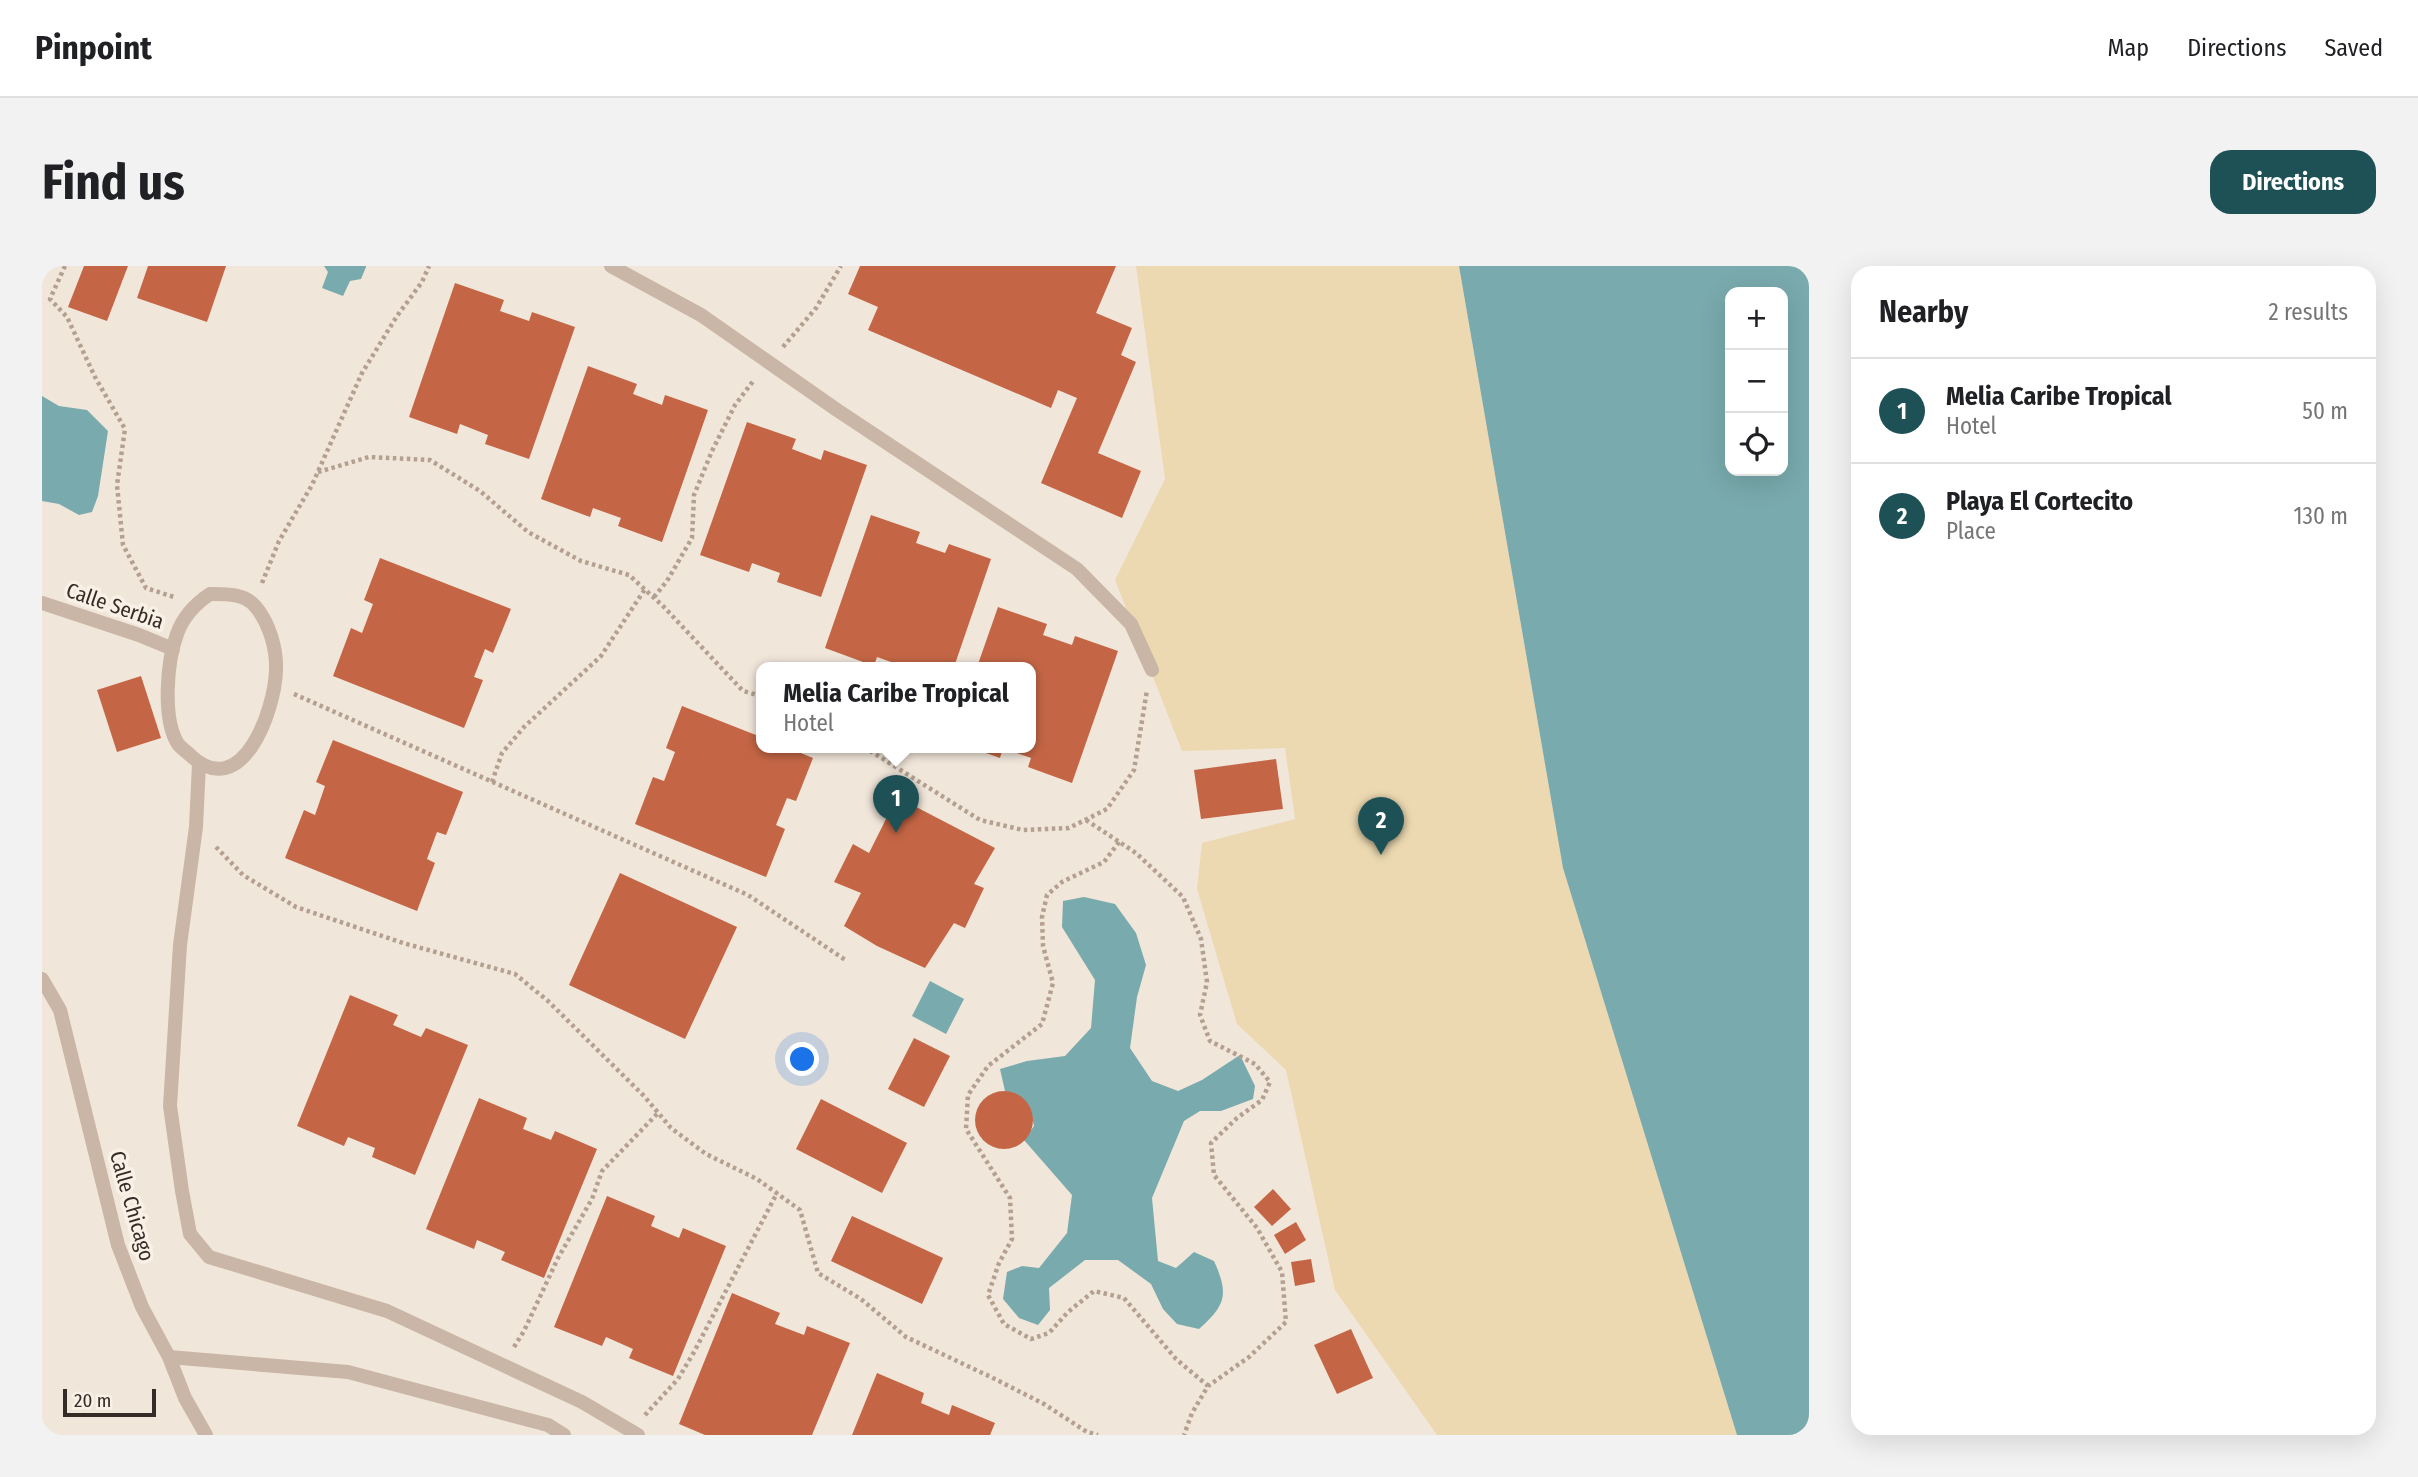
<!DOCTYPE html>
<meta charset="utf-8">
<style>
:root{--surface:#fff;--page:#f2f2f2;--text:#202124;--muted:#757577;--line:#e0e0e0;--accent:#1d5155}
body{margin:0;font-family:"Fira Sans Condensed",sans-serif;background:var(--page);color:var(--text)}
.controls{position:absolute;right:21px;top:21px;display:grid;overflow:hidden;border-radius:14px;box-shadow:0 7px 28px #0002}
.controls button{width:63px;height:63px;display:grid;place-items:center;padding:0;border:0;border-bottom:2px solid var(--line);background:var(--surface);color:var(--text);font:35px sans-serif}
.scale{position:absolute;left:21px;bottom:18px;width:93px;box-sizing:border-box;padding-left:7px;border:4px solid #352c27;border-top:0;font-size:19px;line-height:24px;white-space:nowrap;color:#352c27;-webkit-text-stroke:5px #f9f0e6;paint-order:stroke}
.you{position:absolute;left:761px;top:794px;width:24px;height:24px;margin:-18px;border:5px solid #fff;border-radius:50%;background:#1a73e8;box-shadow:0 0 0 10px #1a73e833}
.badge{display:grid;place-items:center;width:46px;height:46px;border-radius:50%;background:var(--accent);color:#fff;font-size:23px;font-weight:700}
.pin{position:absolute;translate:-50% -58px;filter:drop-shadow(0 2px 4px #0008)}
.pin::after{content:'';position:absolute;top:37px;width:24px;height:21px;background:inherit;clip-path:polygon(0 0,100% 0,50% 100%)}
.popup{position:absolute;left:714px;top:396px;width:280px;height:91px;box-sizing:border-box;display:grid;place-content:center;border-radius:14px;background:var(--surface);filter:drop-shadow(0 2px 5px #0005);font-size:23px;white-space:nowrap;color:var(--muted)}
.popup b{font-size:26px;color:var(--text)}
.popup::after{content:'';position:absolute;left:50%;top:100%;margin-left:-14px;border:14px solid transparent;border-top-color:var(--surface)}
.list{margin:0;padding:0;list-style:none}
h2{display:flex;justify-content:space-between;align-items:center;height:91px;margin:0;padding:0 28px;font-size:30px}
h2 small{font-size:23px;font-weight:400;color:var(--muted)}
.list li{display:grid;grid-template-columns:46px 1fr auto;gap:21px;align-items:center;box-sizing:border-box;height:105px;padding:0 28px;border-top:2px solid var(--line)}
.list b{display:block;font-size:26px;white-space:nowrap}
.list p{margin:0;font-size:23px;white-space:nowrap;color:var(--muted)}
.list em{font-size:23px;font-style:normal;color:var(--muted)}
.icon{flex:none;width:38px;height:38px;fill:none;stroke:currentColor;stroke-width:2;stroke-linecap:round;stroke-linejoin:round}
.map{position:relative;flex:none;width:1767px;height:1169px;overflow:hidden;border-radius:21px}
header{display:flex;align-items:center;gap:42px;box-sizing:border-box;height:98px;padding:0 35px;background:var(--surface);border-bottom:2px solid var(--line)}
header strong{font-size:33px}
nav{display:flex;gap:38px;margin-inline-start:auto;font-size:24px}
.intro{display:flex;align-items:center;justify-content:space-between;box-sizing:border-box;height:168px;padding:0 42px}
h1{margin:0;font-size:49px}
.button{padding:18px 32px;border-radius:21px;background:var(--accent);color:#fff;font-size:24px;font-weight:700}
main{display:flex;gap:42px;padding:0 42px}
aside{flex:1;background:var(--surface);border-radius:21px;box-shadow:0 7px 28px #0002}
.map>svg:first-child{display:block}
.sand{fill:#ecd9b1}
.water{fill:#79aaad;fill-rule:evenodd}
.building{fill:#c46645}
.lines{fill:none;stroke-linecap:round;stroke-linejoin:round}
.path{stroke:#b4a090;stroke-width:4.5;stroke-dasharray:3.5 3.5;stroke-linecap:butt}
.lane{stroke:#c9b6a6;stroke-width:14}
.labels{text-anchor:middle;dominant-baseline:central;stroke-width:7;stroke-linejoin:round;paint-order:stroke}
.street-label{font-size:21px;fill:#352c27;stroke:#f9f0e6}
</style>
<header>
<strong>Pinpoint</strong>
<nav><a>Map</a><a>Directions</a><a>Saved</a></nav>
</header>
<div class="intro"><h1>Find us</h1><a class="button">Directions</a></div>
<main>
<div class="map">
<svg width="1767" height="1169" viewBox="0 0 1767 1169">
<rect width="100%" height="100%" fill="#f1e6da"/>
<path class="sand" d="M1094 0H1417L1521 602 1695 1169H1395L1293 1024 1244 804 1195 758 1155 623 1160 577 1253 553 1243 482 1140 485 1073 314 1123 213Z"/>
<g class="water">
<path d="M282 0H324V1L319 13 308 15 301 30 280 22 286 6Z"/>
<path d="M1417 0H1767V1169H1695L1521 602ZM1741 26V205H1688V26Z"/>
<path d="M0 130 17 140 45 144 66 165 56 230 50 246 37 249 17 238 0 235Z"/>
<path d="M1042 631 1073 638 1094 667 1104 699 1095 731 1088 782 1110 815 1136 825 1160 814 1198 789 1213 820 1211 833 1179 845H1158L1142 855 1110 932 1116 995 1134 1002 1152 986 1172 995C1187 1028 1184 1039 1157 1063L1135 1058 1121 1043 1109 1018 1076 994H1043L1007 1022 1008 1044 996 1059 977 1052 961 1033 965 1006 980 1000 997 1002 1025 967 1030 929 982 874 992 860C988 840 981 833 963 825L958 803 985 795 1023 790 1049 762 1053 714 1020 661 1021 635Z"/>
<path d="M888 715 922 733 904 768 870 750Z"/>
</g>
<g class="building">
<path d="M42 0H86L65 55 26 41Z"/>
<path d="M106 0H184L165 56 95 32Z"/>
<path d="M818 0H1074L1054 47 1090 62 1079 89 1094 96 1056 187 1099 205 1080 252 999 217 1035 132 1016 124 1009 142 826 64 836 41 806 28Z"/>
<path d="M413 17 462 34 458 45 487 55 490 46 533 61 487 193 443 178 446 169 418 158 415 168 367 151Z"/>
<path d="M546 100 595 118 591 128 620 139 623 129 666 144 620 276 576 260 579 252 551 242 548 251 499 233Z"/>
<path d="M705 156 754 173 750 183 779 194 782 184 825 199 779 331 735 316 738 307 710 297 707 306 658 289Z"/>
<path d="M829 249 878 266 874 277 903 287 907 278 949 293 912 401H863L835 391 832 400 783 382Z"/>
<path d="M338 292 469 343 451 387 443 383 432 411 441 414 422 462 291 410 309 362 320 367 331 338 322 334Z"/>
<path d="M956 341 1005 358 1001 369 1030 379 1033 370 1076 385 1030 517 986 501 989 492 961 482 958 492 930 482 989 481V401H935Z"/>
<path d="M99 410 119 472 75 486 55 424Z"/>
<path d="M640 440 719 471V481H744L771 492 754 535 745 532 734 559 743 563 724 611 593 558 611 511 622 515 633 486 624 482Z"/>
<path d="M291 474 421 526 404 569 395 566 385 593 393 597 375 645 243 592 262 544 273 549 283 520 274 516Z"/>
<path d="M1234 493 1241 543 1159 553 1152 504Z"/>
<path d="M855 531 953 582 932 618 942 622 923 662 912 657 883 702 835 680 802 660 819 627 792 616 811 578 827 587Z"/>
<path d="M578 607 695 661 643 773 527 719Z"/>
<path d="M308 729 356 749 351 759 379 771 384 762 426 779 373 909 330 891 333 882 306 871 302 880 255 860Z"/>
<path d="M872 772 908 790 882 841 846 823Z"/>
<circle cx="962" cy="854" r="29"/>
<path d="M437 832 485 852 481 863 509 874 513 865 555 883 502 1012 459 994 463 986 435 974 432 983 384 963Z"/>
<path d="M779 833 865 877 840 927 754 883Z"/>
<path d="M1231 923 1249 943 1230 960 1212 941Z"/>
<path d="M565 930 613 950 609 960 637 972 641 962 684 980 631 1110 587 1092 591 1083 564 1071 560 1080 512 1061Z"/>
<path d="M810 950 901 992 880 1038 789 995Z"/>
<path d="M1254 956 1264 974 1243 988 1232 969Z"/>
<path d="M1269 993 1273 1016 1253 1020 1249 996Z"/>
<path d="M690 1027 738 1047 733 1058 762 1069 765 1060 808 1077 770 1169H663L637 1158Z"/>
<path d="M1309 1063 1331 1112 1295 1128 1272 1079Z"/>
<path d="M835 1107 882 1127 879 1137 907 1149 910 1139 953 1157 948 1169H810Z"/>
</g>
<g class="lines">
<g class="path">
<path d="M23 0 8 33 25 51 53 111 83 163 75 219 81 279 104 322 132 331"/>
<path d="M741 81 774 42 799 0"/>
<path d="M276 206 327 191 388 194 438 225 486 266 539 295 587 309 621 340 701 425 719 430"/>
<path d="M220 317 237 275 270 219 320 107 355 50 380 16 387 0"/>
<path d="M612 331 625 315 650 272 652 229 670 185 693 139 712 114"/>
<path d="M252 428 706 629 805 695"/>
<path d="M822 481 938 554 981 564 1027 562 1065 543 1092 504 1105 424"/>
<path d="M450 516 460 487 482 461 559 390 603 323"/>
<path d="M1044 554 1094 587 1141 631 1159 673 1165 716 1158 749 1168 775 1213 798 1228 816 1220 834 1195 852 1169 877 1172 909 1215 962 1240 1006 1244 1056 1207 1091 1166 1120 1150 1147 1142 1169"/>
<path d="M1077 576 1062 596 1020 616 1005 629 1000 651 1001 680 1011 717 1000 758 946 800 926 829 924 863 968 932 970 973 957 997 946 1029 962 1058 989 1073 1007 1067 1026 1046 1052 1025 1082 1032 1134 1093 1166 1120"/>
<path d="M174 581 201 609 254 641 361 677 473 708 506 735 602 830 629 862 664 888 715 913 758 944 776 1007 819 1033 864 1071 949 1111 1002 1138 1045 1166 1056 1169"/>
<path d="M472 1081 482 1065 516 992 550 933 560 905 616 847"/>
<path d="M603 1149 636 1113 652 1086 735 927"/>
</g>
<g class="lane">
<path d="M569 0 659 49 795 144 1035 303 1089 358 1110 404"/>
<path d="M168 328C182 328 202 327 213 340 227 356 235 383 234 404 233 444 200 538 148 489 145 486 139 482 136 478 120 453 125 395 135 368 141 351 153 338 168 328Z"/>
<path d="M0 337 97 369 131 383"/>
<path d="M157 498 154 561 138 679 128 840 140 925 148 968 167 991 345 1045 540 1136 596 1169"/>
<path d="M0 713 18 744 76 979 100 1041 127 1091 143 1132 164 1169"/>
<path d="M127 1091 306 1106 506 1159 522 1169"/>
</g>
</g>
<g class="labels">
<g class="street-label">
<text transform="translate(73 340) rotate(19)">Calle Serbia</text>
<text transform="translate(90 940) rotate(74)">Calle Chicago</text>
</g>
</g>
</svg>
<div class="controls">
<button>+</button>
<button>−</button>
<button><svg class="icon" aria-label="locate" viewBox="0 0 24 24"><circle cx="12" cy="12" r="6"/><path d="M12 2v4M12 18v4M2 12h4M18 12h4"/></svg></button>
</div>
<div class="scale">20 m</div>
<div class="you"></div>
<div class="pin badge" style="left:854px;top:567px">1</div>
<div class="popup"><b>Melia Caribe Tropical</b>Hotel</div>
<div class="pin badge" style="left:1339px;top:589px">2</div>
</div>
<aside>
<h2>Nearby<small>2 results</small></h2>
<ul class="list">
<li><span class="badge">1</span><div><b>Melia Caribe Tropical</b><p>Hotel</p></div><em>50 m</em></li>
<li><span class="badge">2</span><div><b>Playa El Cortecito</b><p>Place</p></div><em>130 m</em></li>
</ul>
</aside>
</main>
